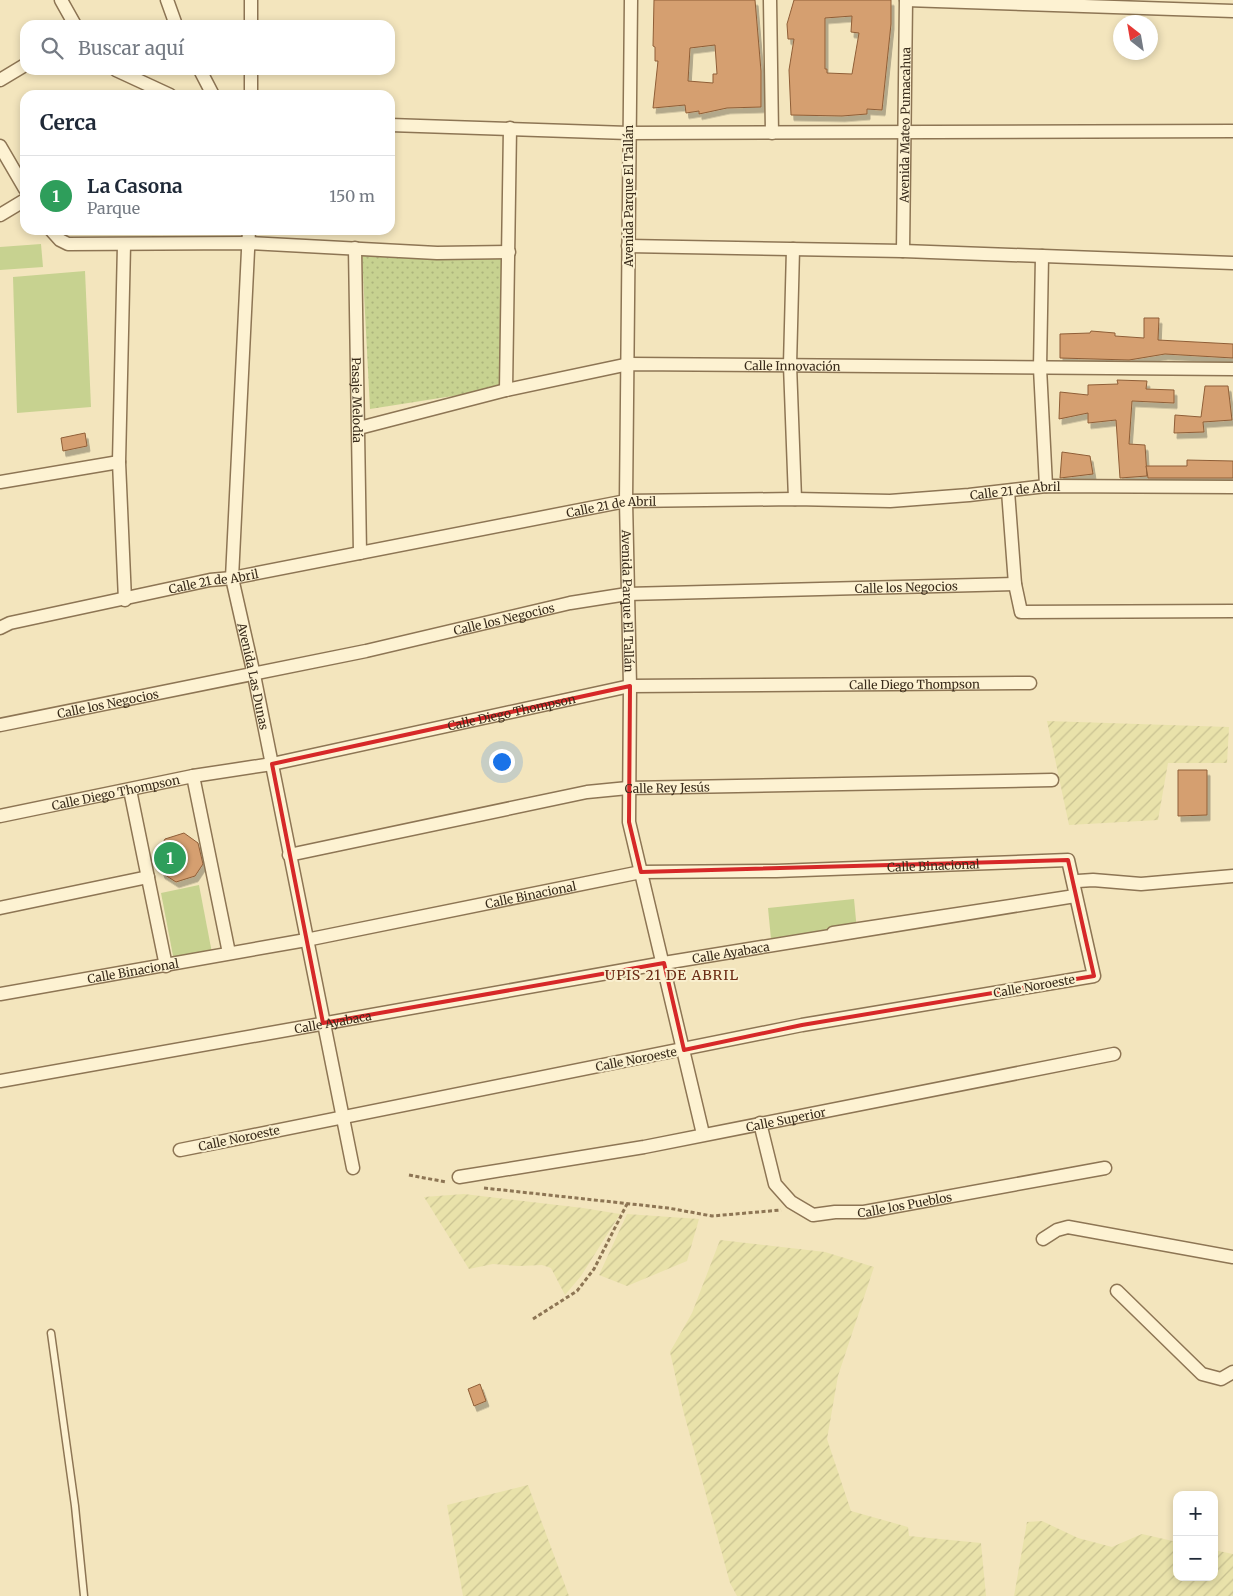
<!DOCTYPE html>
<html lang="es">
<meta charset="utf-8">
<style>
:root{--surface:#fff;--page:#f2f2f3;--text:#1f2937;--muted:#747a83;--line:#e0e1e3;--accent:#a3231d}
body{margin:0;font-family:Merriweather,serif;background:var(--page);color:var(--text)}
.controls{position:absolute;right:15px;bottom:15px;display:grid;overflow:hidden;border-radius:10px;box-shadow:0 2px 8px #0003}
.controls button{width:45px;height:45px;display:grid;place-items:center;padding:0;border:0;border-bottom:1px solid var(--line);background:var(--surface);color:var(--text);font:25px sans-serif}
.compass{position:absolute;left:1113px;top:15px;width:45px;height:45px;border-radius:50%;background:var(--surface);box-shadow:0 2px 8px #0003;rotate:329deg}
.you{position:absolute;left:501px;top:761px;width:18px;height:18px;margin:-12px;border:4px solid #fff;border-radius:50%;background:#1a73e8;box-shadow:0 0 0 8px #1a73e833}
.badge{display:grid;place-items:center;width:32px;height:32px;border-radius:50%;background:var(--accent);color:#fff;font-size:16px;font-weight:700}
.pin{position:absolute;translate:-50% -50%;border:2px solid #fff;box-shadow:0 1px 5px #0006}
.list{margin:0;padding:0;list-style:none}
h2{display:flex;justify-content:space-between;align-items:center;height:65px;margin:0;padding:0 20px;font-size:21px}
h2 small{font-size:16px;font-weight:400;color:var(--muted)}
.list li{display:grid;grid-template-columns:32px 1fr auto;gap:15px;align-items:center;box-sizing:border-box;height:80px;padding:0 20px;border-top:1px solid var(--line)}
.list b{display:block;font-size:19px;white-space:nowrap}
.list p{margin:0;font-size:16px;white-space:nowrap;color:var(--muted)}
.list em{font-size:16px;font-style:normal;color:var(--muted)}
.icon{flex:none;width:28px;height:28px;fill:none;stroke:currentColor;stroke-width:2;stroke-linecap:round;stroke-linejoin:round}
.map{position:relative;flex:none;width:1233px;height:1596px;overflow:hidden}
.search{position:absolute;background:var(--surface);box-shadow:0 2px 8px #0003;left:20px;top:20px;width:375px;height:55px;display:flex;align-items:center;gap:12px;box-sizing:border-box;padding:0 18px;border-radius:15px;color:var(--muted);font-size:19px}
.panel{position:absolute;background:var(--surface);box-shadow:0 2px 8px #0003;left:20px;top:90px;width:375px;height:145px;border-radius:15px}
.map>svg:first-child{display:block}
.farmland{fill:url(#farmland-furrows)}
.green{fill:#c7d290}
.park{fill:url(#park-dots)}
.building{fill:#d59f6f;stroke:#8f5e37;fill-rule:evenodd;filter:url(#shadow)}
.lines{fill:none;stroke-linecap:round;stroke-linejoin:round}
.lane-casing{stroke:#8d7554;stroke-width:9}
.street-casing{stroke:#8d7554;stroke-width:15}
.path{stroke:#8d7554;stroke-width:3;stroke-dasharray:4 2.5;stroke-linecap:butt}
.lane{stroke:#fdf2d2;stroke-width:6}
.street{stroke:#fdf2d2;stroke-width:12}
.marked{fill:none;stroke:#d62828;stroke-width:4;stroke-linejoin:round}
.labels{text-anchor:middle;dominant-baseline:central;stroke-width:4;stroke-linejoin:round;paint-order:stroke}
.street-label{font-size:12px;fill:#3a2c1b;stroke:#f9efce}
.neighbourhood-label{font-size:14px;letter-spacing:1px;fill:#6c2c15;stroke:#f9efce}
</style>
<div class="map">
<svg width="1233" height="1596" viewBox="0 0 1233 1596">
<defs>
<pattern id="farmland-furrows" width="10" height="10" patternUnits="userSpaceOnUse" patternTransform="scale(1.25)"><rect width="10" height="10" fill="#e9e2aa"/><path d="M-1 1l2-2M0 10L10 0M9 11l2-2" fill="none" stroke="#c9c292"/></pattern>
<pattern id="park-dots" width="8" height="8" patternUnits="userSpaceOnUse" patternTransform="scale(1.25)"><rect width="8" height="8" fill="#c7d290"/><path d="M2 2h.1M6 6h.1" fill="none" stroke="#acb47c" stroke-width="1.8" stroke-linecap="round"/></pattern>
<filter id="shadow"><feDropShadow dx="3" dy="5.5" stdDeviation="0" flood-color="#0004"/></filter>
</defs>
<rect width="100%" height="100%" fill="#f3e5bd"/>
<g class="farmland">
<path d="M1047 721 1229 727 1227 763H1168L1158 820 1069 825Z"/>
<path d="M464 1194 583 1208 620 1214 581 1276 565 1295 551 1268 542 1265 519 1266 493 1264 469 1269 424 1197Z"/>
<path d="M627 1214 699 1219 687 1261 627 1286 599 1275Z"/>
<path d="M720 1240 825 1252 874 1267 838 1376 827 1439 851 1511 908 1527 909 1536 981 1543 986 1596H737L730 1583 683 1410 670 1352 692 1313Z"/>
<path d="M528 1485 569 1596H463L447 1505Z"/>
<path d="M1042 1521 1078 1538 1112 1547 1142 1534 1177 1542V1577H1214V1550L1233 1554V1596H1014L1027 1522Z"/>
</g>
<g class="green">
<path d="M41 244 43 267 0 270V247Z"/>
<path d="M85 271 91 407 17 413 13 277Z"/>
<path d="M199 885 212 953 174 961 161 893Z"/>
<path d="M854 899 857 931 771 939 768 908Z"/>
</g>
<path class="park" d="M362 255 503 258 510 387 370 409Z"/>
<g class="building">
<path d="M654 0H755L761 71V107L727 108 699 114V111L686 113 685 105 653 108 658 61H655V47L653 46ZM715 45 717 74H713V83L688 81 690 48Z"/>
<path d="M794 0H891V24L882 110 867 109V114L842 116 791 115 789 70 794 39H788L787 24ZM852 16 851 32 859 33 852 74 827 73V69H825V18Z"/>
<path d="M1144 318H1159L1158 340 1233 344V358L1165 354 1129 360 1060 358V334L1090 333 1091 331 1115 333V336L1144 338Z"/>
<path d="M1117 380 1147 381 1146 389 1174 390V403L1132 401 1129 444 1145 445 1147 476 1120 478 1116 420 1088 423V413L1059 419 1060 392 1088 395V385L1118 384Z"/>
<path d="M1205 386H1228L1232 420 1203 422 1204 432 1174 433 1175 415 1201 417Z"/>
<path d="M85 433 87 446 63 451 61 438Z"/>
<path d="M1062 452 1090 456 1093 474 1060 478Z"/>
<path d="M1187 460 1233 461V478H1148L1146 466H1187Z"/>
<path d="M1178 770H1207V815L1178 816Z"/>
<path d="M184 833 198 843 203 864 195 876 176 882 162 873 156 856 165 839Z"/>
<path d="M480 1384 486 1401 474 1406 468 1389Z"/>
</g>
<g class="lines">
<g class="lane-casing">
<path id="lane" d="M51 1333 75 1506 84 1596"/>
</g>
<g class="street-casing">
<g id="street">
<path d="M61 0 75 25"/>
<path d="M167 0 176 25"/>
<path d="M251 0V25"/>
<path id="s1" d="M631 0 626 501 630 686 629 822 703 1134"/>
<path d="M770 0 772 133"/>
<path d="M906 0 1233 11"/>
<path d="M116 70 170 95"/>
<path d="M200 70 213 95"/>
<path d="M251 70V95"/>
<path d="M0 80 25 65"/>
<path d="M390 125 628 133 1233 131"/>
<path d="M0 146 25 189"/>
<path d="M0 215 25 200"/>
<path d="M51 230 60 240 68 244 249 243 437 253 509 252"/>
<path id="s2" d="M249 230 232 578 254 675 353 1168"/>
<path d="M124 245 119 462 125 600"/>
<path d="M628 246 903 251 1233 263"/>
<path id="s3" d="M355 248 360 553"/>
<path d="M793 249 790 365 795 499"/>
<path id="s4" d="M903 251 906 0"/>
<path d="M1042 256 1040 368 1046 486"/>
<path d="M506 390 510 128"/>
<path id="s5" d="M359 428 506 390 629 364 1233 369"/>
<path d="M0 482 119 462"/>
<path d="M1008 491 1015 584 1021 612 1233 611"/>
<path id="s6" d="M0 628 10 623 210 580 232 578 626 501 795 499 890 501 969 495 1046 486 1233 487"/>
<path id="s7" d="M0 725 366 651 570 603 627 594 1015 584"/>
<path d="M193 776 229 953"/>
<path d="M130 790 166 966"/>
<path id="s8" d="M0 816 193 776 272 764 630 686 1030 683"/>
<path id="s9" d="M289 855 587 792 628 788 1052 780"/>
<path d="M1078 881 1093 880 1141 884 1233 876"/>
<path d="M0 908 148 877"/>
<path id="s10" d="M0 994 306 940 641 872 776 871 1068 860 1094 976 802 1025 180 1150"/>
<path id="s11" d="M0 1081 664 963 1075 896 833 933"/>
<path id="s12" d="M760 1123 775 1184 791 1202 813 1215 835 1212H864L1105 1168"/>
<path id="s13" d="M459 1177 644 1147 1114 1054"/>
<path d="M1043 1239 1057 1230 1068 1227 1233 1257"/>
<path d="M1117 1291 1202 1374 1221 1379 1233 1372"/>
</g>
</g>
<g class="path">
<path d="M409 1175 446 1182"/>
<path d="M484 1188 668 1208 712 1216 781 1210"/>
<path d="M533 1319 577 1291 594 1269 627 1204"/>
</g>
<use href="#lane" class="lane"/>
<use href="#street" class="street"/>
</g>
<path class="marked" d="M630 686 629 822 641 872 1068 860 1094 976 802 1025 684 1050 664 963 323 1023 272 764Z"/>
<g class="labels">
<g class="street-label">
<text stroke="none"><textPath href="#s4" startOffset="126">Avenida Mateo Pumacahua</textPath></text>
<text transform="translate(628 196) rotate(-90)">Avenida Parque El Tallán</text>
<text stroke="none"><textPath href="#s5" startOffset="441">Calle Innovación</textPath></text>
<text stroke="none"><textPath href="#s3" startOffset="152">Pasaje Melodía</textPath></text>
<text stroke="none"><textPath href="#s6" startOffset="1029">Calle 21 de Abril</textPath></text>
<text stroke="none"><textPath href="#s6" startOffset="624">Calle 21 de Abril</textPath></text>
<text stroke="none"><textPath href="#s6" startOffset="219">Calle 21 de Abril</textPath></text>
<text stroke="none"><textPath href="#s7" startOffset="920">Calle los Negocios</textPath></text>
<text stroke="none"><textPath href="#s1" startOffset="601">Avenida Parque El Tallán</textPath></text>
<text stroke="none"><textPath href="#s7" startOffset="515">Calle los Negocios</textPath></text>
<text stroke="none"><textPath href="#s2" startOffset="449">Avenida Las Dunas</textPath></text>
<text stroke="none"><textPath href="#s8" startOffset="928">Calle Diego Thompson</textPath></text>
<text stroke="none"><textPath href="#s7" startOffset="110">Calle los Negocios</textPath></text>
<text stroke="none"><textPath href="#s8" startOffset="522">Calle Diego Thompson</textPath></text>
<text stroke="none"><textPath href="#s9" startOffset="385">Calle Rey Jesús</textPath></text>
<text stroke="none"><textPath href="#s8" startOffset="118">Calle Diego Thompson</textPath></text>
<text stroke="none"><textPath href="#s10" startOffset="945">Calle Binacional</textPath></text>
<text stroke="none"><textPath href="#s10" startOffset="540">Calle Binacional</textPath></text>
<text stroke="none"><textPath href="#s11" startOffset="742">Calle Ayabaca</textPath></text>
<text stroke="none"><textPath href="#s10" startOffset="135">Calle Binacional</textPath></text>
<text transform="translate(1034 986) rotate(-10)">Calle Noroeste</text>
<text stroke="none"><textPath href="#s11" startOffset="338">Calle Ayabaca</textPath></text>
<text transform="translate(636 1059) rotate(-11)">Calle Noroeste</text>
<text stroke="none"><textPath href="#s13" startOffset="332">Calle Superior</textPath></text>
<text transform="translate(239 1138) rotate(-12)">Calle Noroeste</text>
<text stroke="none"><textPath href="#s12" startOffset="205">Calle los Pueblos</textPath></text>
</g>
<g class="neighbourhood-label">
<text x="672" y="975">UPIS 21 DE ABRIL</text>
</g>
</g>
</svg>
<div class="controls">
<button>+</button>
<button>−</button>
</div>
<svg class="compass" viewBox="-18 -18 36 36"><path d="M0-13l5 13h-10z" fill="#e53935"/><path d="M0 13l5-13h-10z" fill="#747a83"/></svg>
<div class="you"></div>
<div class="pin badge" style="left:170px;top:858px;background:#2e9e5b">1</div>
<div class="search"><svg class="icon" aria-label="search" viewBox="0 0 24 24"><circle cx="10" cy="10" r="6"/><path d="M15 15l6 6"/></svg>Buscar aquí</div>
<section class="panel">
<h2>Cerca<small></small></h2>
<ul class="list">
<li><span class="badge" style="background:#2e9e5b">1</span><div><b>La Casona</b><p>Parque</p></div><em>150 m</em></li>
</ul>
</section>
</div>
